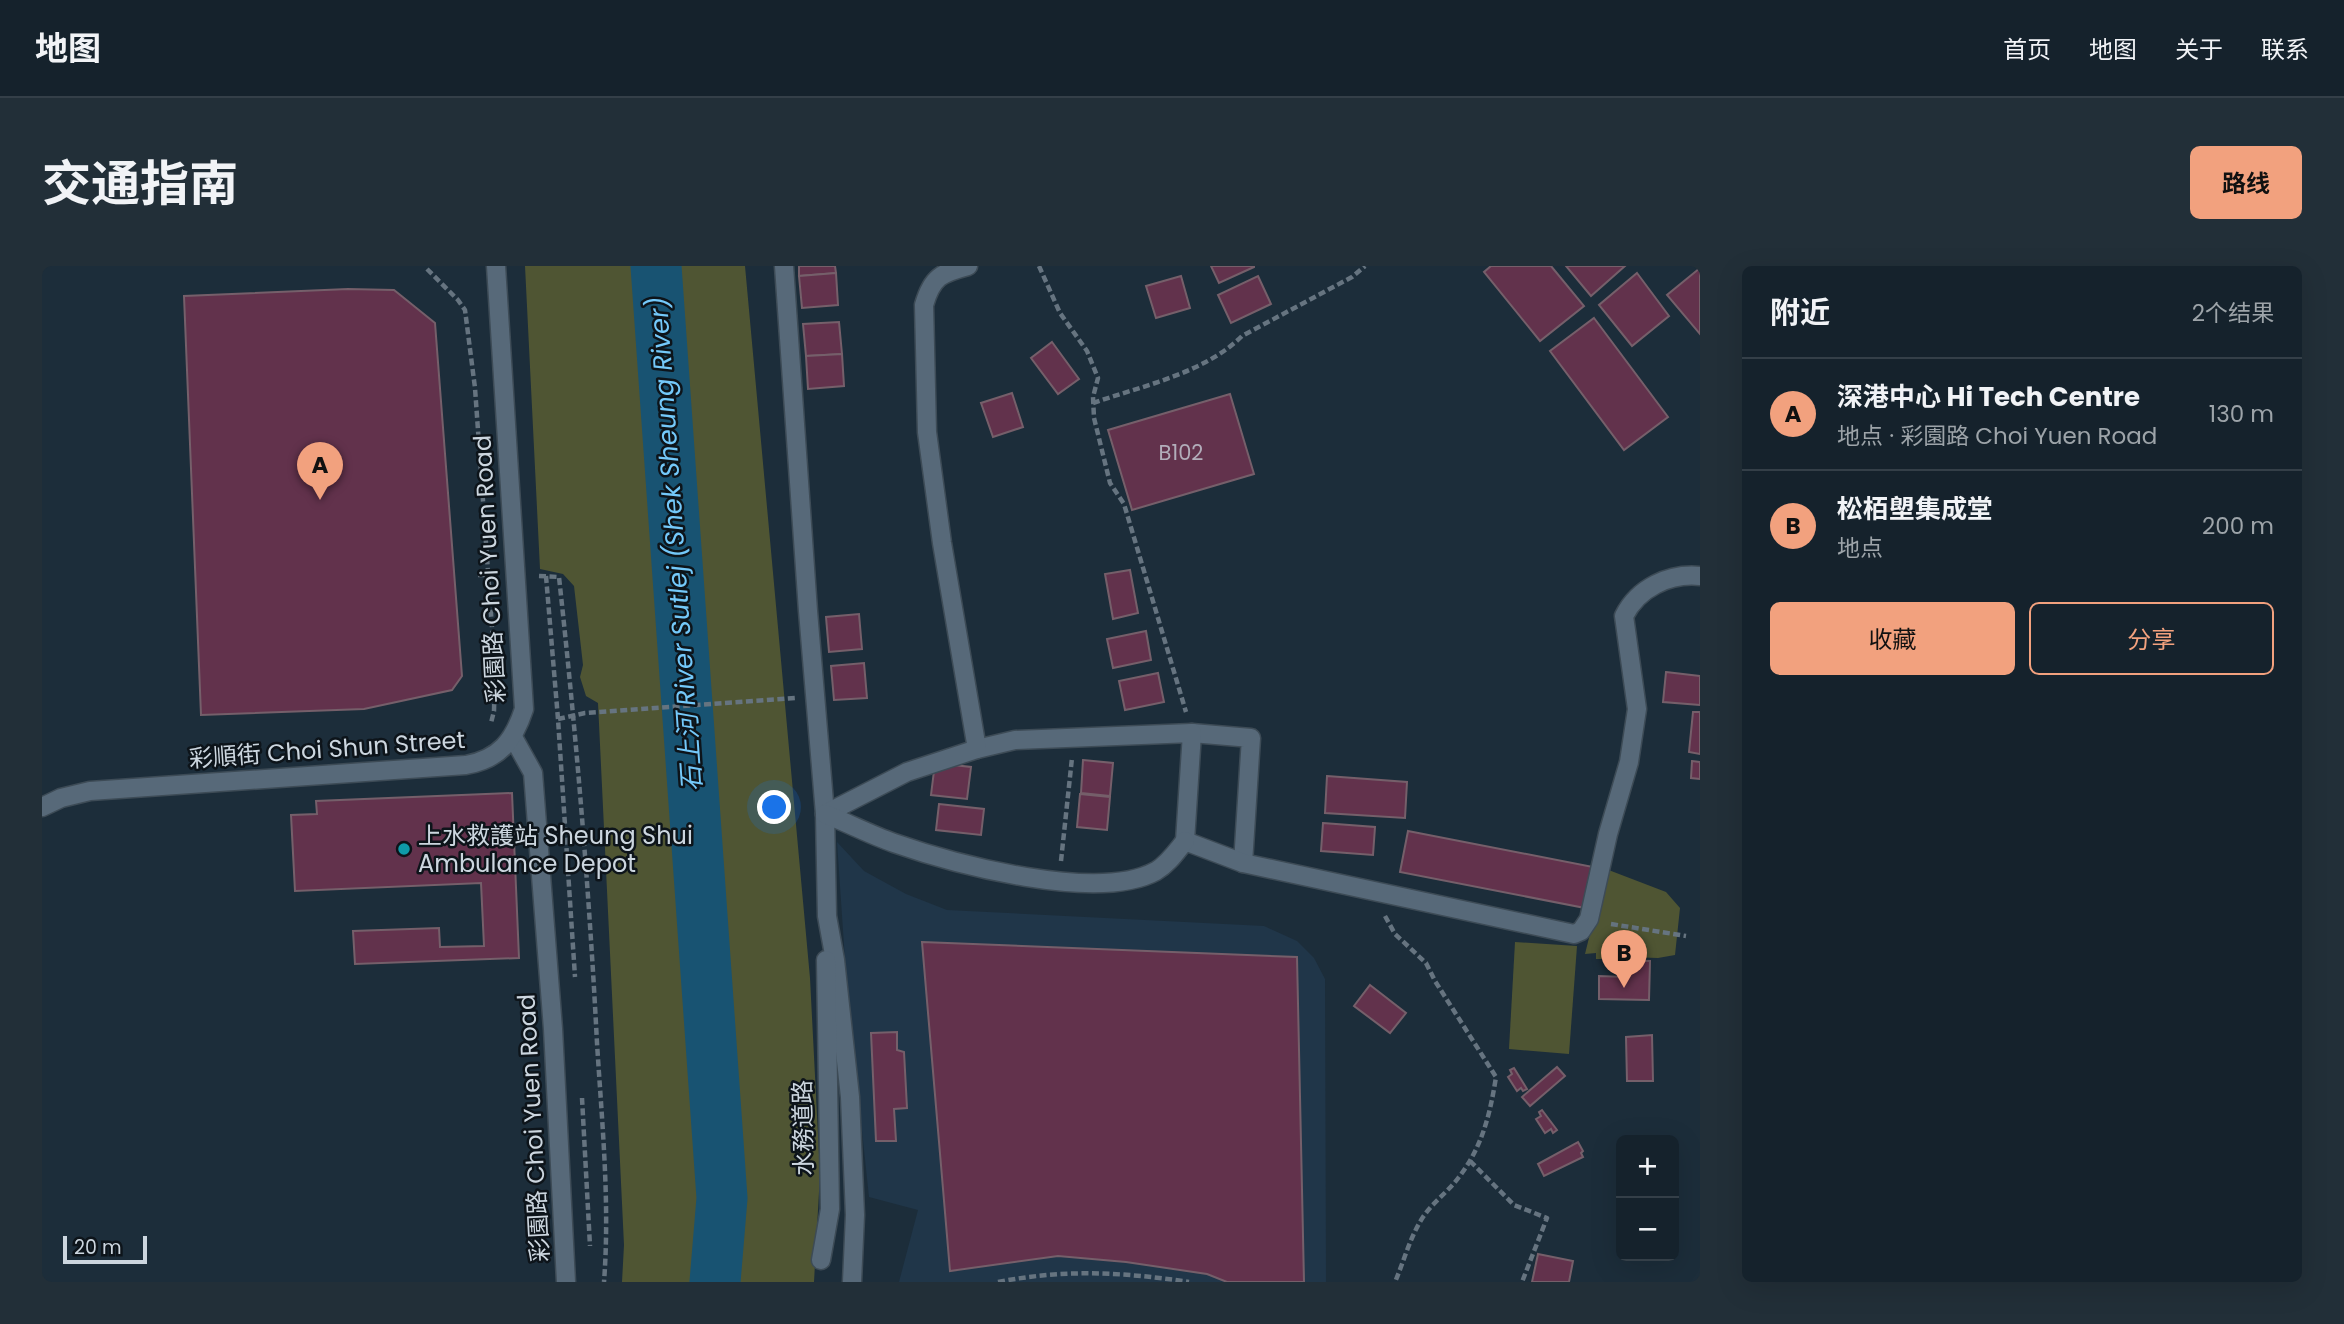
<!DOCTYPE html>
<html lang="zh">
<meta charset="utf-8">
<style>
:root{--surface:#15222c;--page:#222f38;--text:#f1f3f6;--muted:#9da4a9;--line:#343f48;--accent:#f2a17e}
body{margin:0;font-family:Poppins,"Noto Sans SC",sans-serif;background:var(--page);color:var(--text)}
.controls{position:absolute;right:21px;bottom:21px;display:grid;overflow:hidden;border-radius:10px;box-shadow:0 7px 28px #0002}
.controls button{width:63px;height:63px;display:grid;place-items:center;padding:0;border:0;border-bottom:2px solid var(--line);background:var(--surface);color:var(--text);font:35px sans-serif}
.scale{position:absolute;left:21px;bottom:18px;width:84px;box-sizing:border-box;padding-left:7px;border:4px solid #ccd6df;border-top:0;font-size:19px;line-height:24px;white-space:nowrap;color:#ccd6df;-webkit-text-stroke:5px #0d141a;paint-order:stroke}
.you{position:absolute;left:733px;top:542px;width:24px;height:24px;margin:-18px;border:5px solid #fff;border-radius:50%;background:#1a73e8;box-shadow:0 0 0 10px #1a73e833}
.badge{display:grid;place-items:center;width:46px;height:46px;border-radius:50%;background:var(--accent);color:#111;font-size:23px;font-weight:700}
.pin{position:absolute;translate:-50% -58px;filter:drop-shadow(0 2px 4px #0008)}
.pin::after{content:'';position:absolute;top:37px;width:24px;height:21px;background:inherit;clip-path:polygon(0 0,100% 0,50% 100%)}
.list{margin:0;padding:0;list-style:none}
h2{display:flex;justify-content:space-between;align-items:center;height:91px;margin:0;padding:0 28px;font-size:30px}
h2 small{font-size:23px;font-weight:400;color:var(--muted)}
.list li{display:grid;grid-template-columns:46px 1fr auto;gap:21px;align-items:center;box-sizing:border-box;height:112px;padding:0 28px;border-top:2px solid var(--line)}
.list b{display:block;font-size:26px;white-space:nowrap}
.list p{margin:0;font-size:23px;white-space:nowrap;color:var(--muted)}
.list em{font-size:23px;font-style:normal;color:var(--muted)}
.actions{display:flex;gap:14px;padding:21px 28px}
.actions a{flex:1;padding:16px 0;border:2px solid var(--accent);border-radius:10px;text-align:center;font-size:24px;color:var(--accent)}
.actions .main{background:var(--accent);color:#111}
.map{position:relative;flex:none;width:1658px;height:1016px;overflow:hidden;border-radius:10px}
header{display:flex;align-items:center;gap:42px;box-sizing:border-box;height:98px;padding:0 35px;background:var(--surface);border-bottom:2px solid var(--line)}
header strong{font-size:33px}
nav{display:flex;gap:38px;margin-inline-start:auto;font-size:24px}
.intro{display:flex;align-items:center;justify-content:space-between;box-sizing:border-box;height:168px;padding:0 42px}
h1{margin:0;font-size:49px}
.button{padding:18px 32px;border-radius:10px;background:var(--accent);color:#111;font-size:24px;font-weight:700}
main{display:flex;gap:42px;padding:0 42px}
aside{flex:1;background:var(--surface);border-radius:10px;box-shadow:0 7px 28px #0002}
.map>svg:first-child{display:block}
.built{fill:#203649}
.green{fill:#4f5533}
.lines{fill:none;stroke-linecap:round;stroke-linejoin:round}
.river{stroke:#185372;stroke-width:51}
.building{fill:#62324c;stroke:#755f6a;stroke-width:2}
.minor-casing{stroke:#3d4b56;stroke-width:21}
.path{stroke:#667480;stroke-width:4.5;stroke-dasharray:7 3.5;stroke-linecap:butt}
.minor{stroke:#576979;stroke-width:18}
.culture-dot{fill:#0f9aa8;stroke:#0d141a;stroke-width:2.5}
.labels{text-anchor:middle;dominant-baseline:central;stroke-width:5;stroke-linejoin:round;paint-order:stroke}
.number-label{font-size:21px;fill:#b2adba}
.street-label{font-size:24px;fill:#ccd6df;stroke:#0d141a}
.poi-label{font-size:24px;fill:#ccd6df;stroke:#0d141a;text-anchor:start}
.water-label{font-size:26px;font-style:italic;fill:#74c9fa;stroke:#0d141a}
</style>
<header>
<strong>地图</strong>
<nav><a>首页</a><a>地图</a><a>关于</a><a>联系</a></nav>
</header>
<div class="intro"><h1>交通指南</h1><a class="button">路线</a></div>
<main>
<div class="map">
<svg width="1658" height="1016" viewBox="0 0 1658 1016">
<rect width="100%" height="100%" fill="#1c2d3a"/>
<path class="built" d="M795 576 822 605 864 628 905 644 1222 660 1255 675 1272 692 1283 713 1284 1016H857L876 944 827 931 805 723Z"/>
<g class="green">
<path d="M483 0H703L768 712 778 908 772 1016H580L582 979 556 437 544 430 538 411 541 399 532 320 521 308 498 303Z"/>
<path d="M1564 603 1624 626 1638 642 1633 689 1616 692 1586 691V693H1554V687L1543 688Z"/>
<path d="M1473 676 1535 680 1527 788 1467 783Z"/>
</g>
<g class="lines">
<path class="river" d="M614 0 680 932 673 1016"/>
</g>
<g class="building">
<path d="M757 0H793L794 7 757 10Z"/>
<path d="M1169 0H1212V1L1177 17Z"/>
<path d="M1449 0H1509L1542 40 1498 75 1442 6Z"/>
<path d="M1524 0H1583L1549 30Z"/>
<path d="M1658 2V68L1625 29Z"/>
<path d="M794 7 796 39 760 42 757 10Z"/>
<path d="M1595 7 1627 50 1590 80 1557 39Z"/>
<path d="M1139 10 1148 42 1114 52 1104 20Z"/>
<path d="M1216 10 1229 38 1189 57 1176 29Z"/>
<path d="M306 23 352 24 393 57 420 410 410 424 322 443 159 449 142 30Z"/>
<path d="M1552 52 1626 151 1582 184 1508 85Z"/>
<path d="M797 56 800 88 764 90 761 58Z"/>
<path d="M1010 76 1037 113 1016 128 989 92Z"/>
<path d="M800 88 802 120 766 123 764 90Z"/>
<path d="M970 127 981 161 951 171 939 137Z"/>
<path d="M1188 128 1212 208 1090 244 1066 164Z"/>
<path d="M1088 304 1096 347 1071 353 1063 308Z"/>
<path d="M817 348 820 383 787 386 784 351Z"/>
<path d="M1104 365 1109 394 1071 402 1065 373Z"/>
<path d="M822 397 825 432 792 434 789 400Z"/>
<path d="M1624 406 1658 410V439L1621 436Z"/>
<path d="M1116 407 1122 436 1083 444 1077 415Z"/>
<path d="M1651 446H1658V488L1647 486Z"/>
<path d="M1041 494 1071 497 1068 530 1039 527Z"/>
<path d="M1650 495 1658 496V513L1649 512Z"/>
<path d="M893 497 929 501 925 533 889 529Z"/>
<path d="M1285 510 1365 516 1363 552 1283 547Z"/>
<path d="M470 527 477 692 313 698 311 665 397 662 398 681 442 680 439 617 253 625 249 549 275 548 274 535Z"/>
<path d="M1038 528 1068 531 1065 564 1035 561Z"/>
<path d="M897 538 942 543 939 569 894 564Z"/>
<path d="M1281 557 1333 561 1331 589 1279 585Z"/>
<path d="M1366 565 1551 601 1543 642 1358 606Z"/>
<path d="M880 676 1255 691 1262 1016H1185L1165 1008 1084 996 1016 990 908 1005Z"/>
<path d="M1584 694 1608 695 1607 734 1557 733V710L1584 711Z"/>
<path d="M1328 719 1364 747 1348 767 1312 740Z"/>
<path d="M855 766V784L862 786 865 842 852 843 854 875H834L829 767Z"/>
<path d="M1610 769 1611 815H1585L1584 771Z"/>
<path d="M1515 801 1523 810 1488 840 1480 831Z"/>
<path d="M1472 802 1485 823 1481 825 1479 822 1475 825 1466 811 1470 808 1468 804Z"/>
<path d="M1500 844 1515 864 1511 867 1509 863 1503 867 1494 853 1499 850 1497 846Z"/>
<path d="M1536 876 1541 885 1539 887 1541 891 1502 910 1496 898Z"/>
<path d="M1496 988 1531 995 1527 1016H1490Z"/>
</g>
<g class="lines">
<g class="minor-casing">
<g id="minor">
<path d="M742 0 766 345 783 548 785 650 793 694 808 831 813 949 810 1016"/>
<path d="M1150 467 1209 472 1201 597"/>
<path d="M471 471 491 507 511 763 524 1016"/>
<path d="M935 483 973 474 1150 467 1143 575 1201 597 1532 668 1539 665 1547 653 1566 568 1587 496 1595 443 1582 350C1596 322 1627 307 1658 310"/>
<path d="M0 541 19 532 48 525 424 499C458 493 472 474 482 443L454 0"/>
<path d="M783 548 865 506 935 483 900 277 885 166 882 39C890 11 899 7 926 0"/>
<path d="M783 548C806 557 829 569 852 577 912 598 1056 637 1114 605 1126 598 1134 586 1143 575"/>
<path d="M779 994 788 943 784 694"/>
</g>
</g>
<g class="path">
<path d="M997 0 1018 47 1045 85 1056 112 1051 131 1052 152 1068 217 1082 238 1144 446"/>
<path d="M385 3 416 34 423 44 433 122 453 404 452 445 449 457"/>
<path d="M1051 137C1100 120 1163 107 1200 70L1310 11 1323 0"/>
<path d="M436 309H453"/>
<path d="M497 310 517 311C534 467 547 621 555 777 560 857 568 937 562 1016"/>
<path d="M504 310 516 453 533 711"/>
<path d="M516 453 543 447 753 432"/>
<path d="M1019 595 1030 492"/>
<path d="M1343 650 1353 668 1384 697 1393 715 1454 811C1448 849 1440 881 1417 911 1406 926 1391 936 1381 951 1368 971 1362 995 1353 1016"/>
<path d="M1569 658 1644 670"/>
<path d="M540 832 548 980"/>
<path d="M1428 895 1472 939 1505 952 1480 1016"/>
<path d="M956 1016C1022 1003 1080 1006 1147 1016"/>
</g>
<use href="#minor" class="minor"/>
</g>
<circle class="culture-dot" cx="362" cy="583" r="7"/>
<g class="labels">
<g class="number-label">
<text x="1139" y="186">B102</text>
</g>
<g class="street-label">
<text transform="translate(447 303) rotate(-93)">彩園路 Choi Yuen Road</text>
<text transform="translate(285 483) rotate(-4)">彩順街 Choi Shun Street</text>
<text transform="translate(491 862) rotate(-93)">彩園路 Choi Yuen Road</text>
<text transform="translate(761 862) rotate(-91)">水務道路</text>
</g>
<g class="poi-label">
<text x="376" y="569">上水救護站 Sheung Shui<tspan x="376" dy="28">Ambulance Depot</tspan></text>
</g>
<g class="water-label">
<text transform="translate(633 278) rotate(-94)">石上河 River Sutlej (Shek Sheung River)</text>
</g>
</g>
</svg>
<div class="controls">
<button>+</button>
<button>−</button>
</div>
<div class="scale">20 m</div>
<div class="you"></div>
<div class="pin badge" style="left:278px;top:234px">A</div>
<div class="pin badge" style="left:1582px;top:722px">B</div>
</div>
<aside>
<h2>附近<small>2个结果</small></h2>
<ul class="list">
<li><span class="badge">A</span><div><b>深港中心 Hi Tech Centre</b><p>地点 · 彩園路 Choi Yuen Road</p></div><em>130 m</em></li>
<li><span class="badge">B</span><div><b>松栢塱集成堂</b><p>地点</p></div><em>200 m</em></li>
</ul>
<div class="actions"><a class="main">收藏</a><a>分享</a></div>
</aside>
</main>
